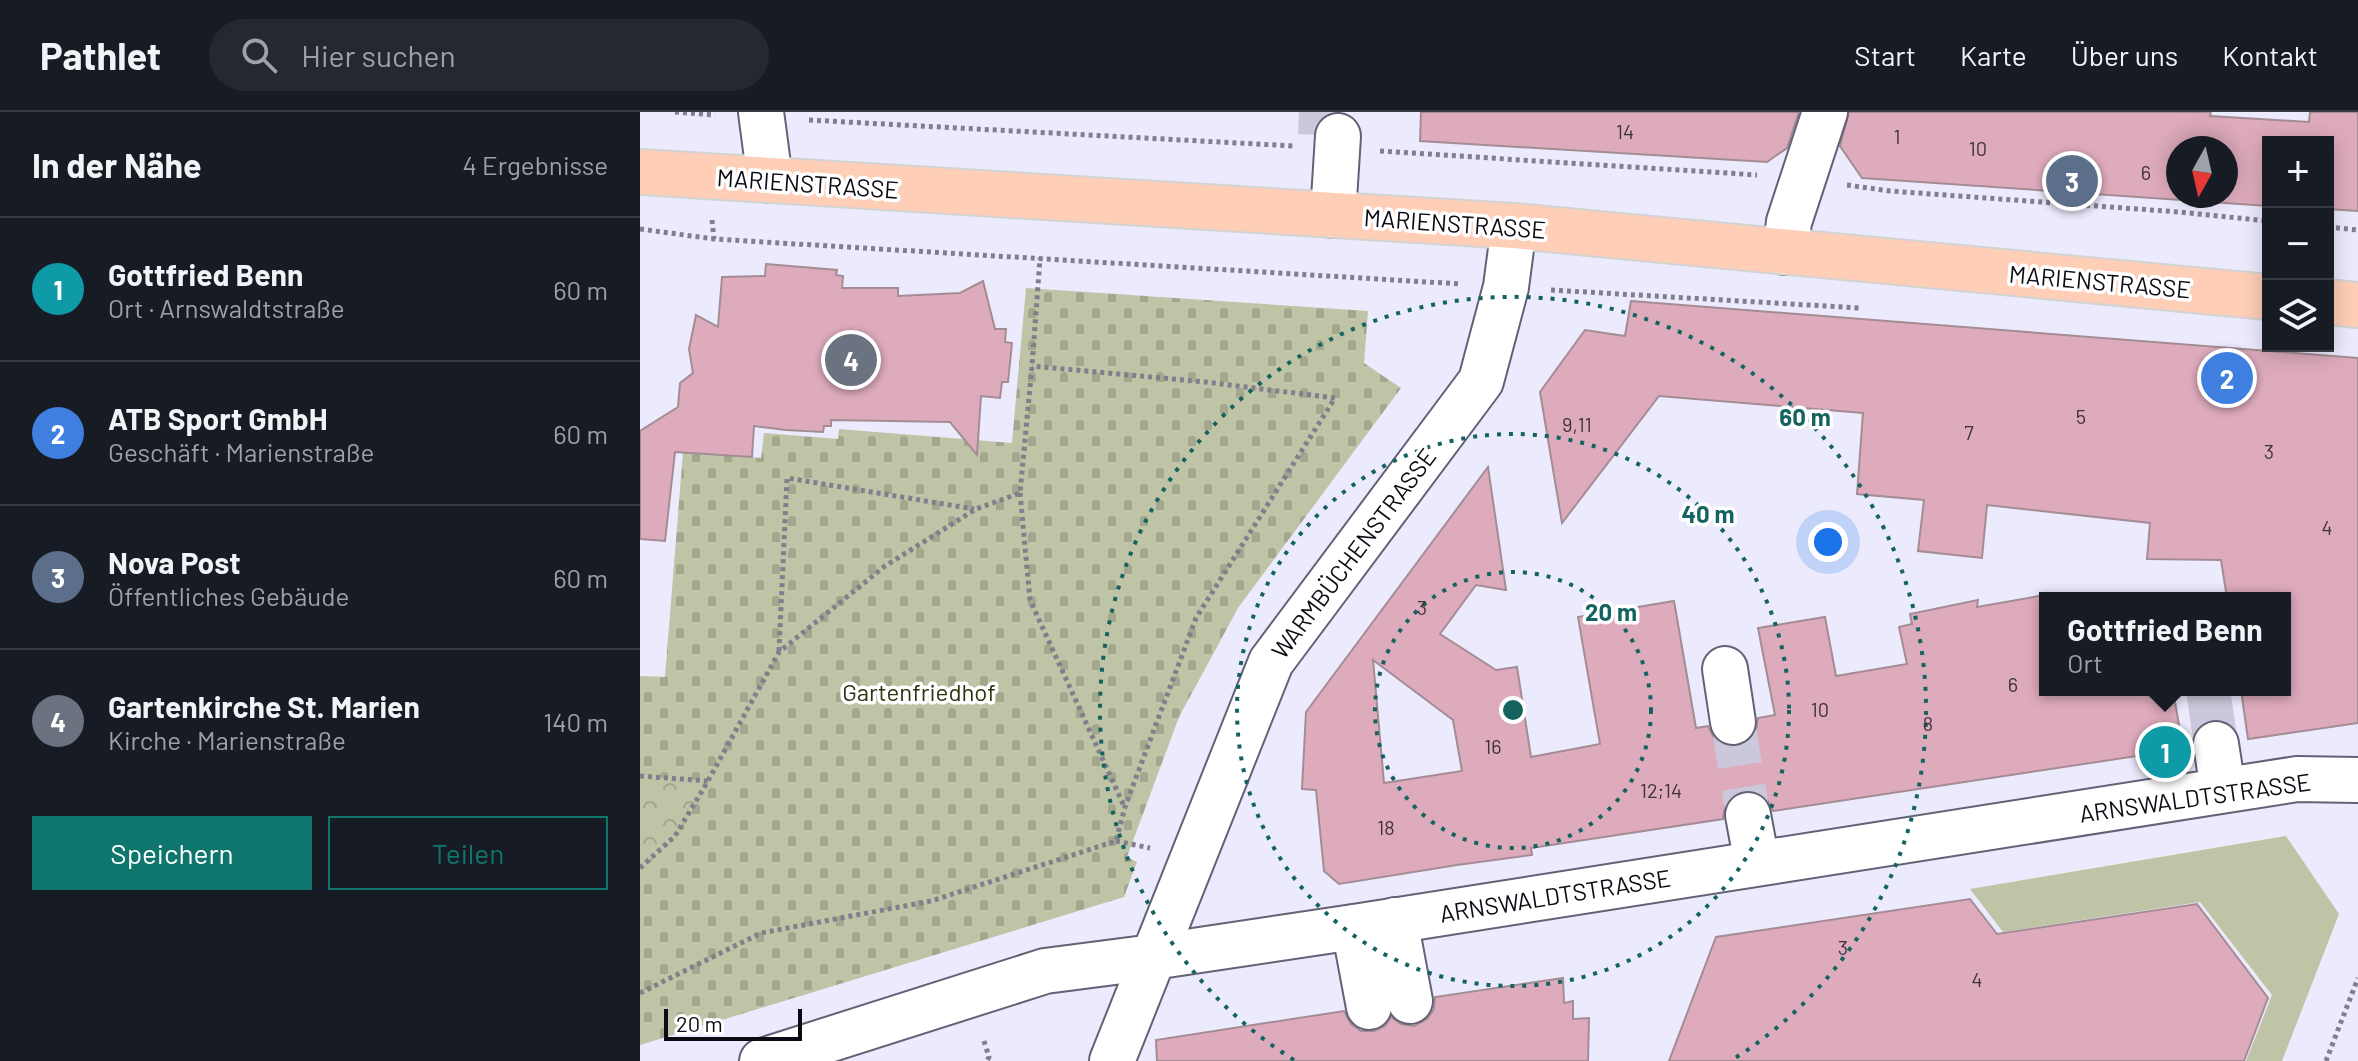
<!DOCTYPE html>
<html lang="de">
<meta charset="utf-8">
<style>
:root{--surface:#171b24;--page:#242831;--text:#f1f3f6;--muted:#9ea1a6;--line:#363941;--accent:#0f766e}
body{margin:0;font-family:Barlow,sans-serif;background:var(--page);color:var(--text)}
.controls{position:absolute;right:24px;top:24px;display:grid;overflow:hidden;border-radius:0px;box-shadow:0 4px 20px #0003}
.controls button{width:72px;height:72px;display:grid;place-items:center;padding:0;border:0;border-bottom:2px solid var(--line);background:var(--surface);color:var(--text);font:40px sans-serif}
.compass{position:absolute;left:1526px;top:24px;width:72px;height:72px;border-radius:50%;background:var(--surface);box-shadow:0 4px 20px #0003;rotate:188deg}
.scale{position:absolute;left:24px;bottom:20px;width:138px;box-sizing:border-box;padding-left:8px;border:4px solid #0c0a12;border-top:0;font-size:22px;line-height:28px;white-space:nowrap;color:#0c0a12;-webkit-text-stroke:6px #fff;paint-order:stroke}
.you{position:absolute;left:1188px;top:430px;width:28px;height:28px;margin:-20px;border:6px solid #fff;border-radius:50%;background:#1a73e8;box-shadow:0 0 0 12px #1a73e833}
.badge{display:grid;place-items:center;width:52px;height:52px;border-radius:50%;background:var(--accent);color:#fff;font-size:26px;font-weight:700}
.pin{position:absolute;translate:-50% -50%;border:4px solid #fff;box-shadow:0 2px 8px #0006}
.popup{position:absolute;left:1399px;top:480px;width:252px;height:104px;box-sizing:border-box;display:grid;place-content:center;border-radius:0px;background:var(--surface);filter:drop-shadow(0 2px 6px #0005);font-size:26px;white-space:nowrap;color:var(--muted)}
.popup b{font-size:30px;color:var(--text)}
.popup::after{content:'';position:absolute;left:50%;top:100%;margin-left:-16px;border:16px solid transparent;border-top-color:var(--surface)}
.list{margin:0;padding:0;list-style:none}
h2{display:flex;justify-content:space-between;align-items:center;height:104px;margin:0;padding:0 32px;font-size:34px}
h2 small{font-size:26px;font-weight:400;color:var(--muted)}
.list li{display:grid;grid-template-columns:52px 1fr auto;gap:24px;align-items:center;box-sizing:border-box;height:144px;padding:0 32px;border-top:2px solid var(--line)}
.list b{display:block;font-size:30px;white-space:nowrap}
.list p{margin:0;font-size:26px;white-space:nowrap;color:var(--muted)}
.list em{font-size:26px;font-style:normal;color:var(--muted)}
.actions{display:flex;gap:16px;padding:24px 32px}
.actions a{flex:1;padding:18px 0;border:2px solid var(--accent);border-radius:0px;text-align:center;font-size:28px;color:var(--accent)}
.actions .main{background:var(--accent);color:#fff}
.icon{flex:none;width:44px;height:44px;fill:none;stroke:currentColor;stroke-width:2;stroke-linecap:round;stroke-linejoin:round}
.map{position:relative;flex:none;width:1718px;height:949px;overflow:hidden}
header{display:flex;align-items:center;gap:48px;box-sizing:border-box;height:112px;padding:0 40px;background:var(--surface);border-bottom:2px solid var(--line)}
header strong{font-size:38px}
nav{display:flex;gap:44px;margin-inline-start:auto;font-size:28px}
.search{width:560px;height:72px;background:var(--page);display:flex;align-items:center;gap:20px;box-sizing:border-box;padding:0 28px;border-radius:44px;color:var(--muted);font-size:30px}
main{display:flex}
aside{flex:1;background:var(--surface)}
.map>svg:first-child{display:block}
.grass{fill:#bec4a5}
.cemetery{fill:url(#cemetery-stones)}
.park{fill:url(#park-crowns)}
.building{fill:#deabbd;stroke:#a48c94;stroke-width:2;fill-rule:evenodd}
.lines{fill:none;stroke-linecap:round;stroke-linejoin:round}
.minor-tunnel{stroke:#cac8da;stroke-width:44;stroke-dasharray:44 22;stroke-linecap:butt}
.minor-casing{stroke:#636175;stroke-width:48}
.major-casing{stroke:#d3d3d4;stroke-width:48}
.path{stroke:#817f8c;stroke-width:5;stroke-dasharray:4 4;stroke-linecap:butt}
.minor{stroke:#fff;stroke-width:44}
.major{stroke:#feceb6;stroke-width:44}
.ring{fill:none;stroke:#146360;stroke-width:4;stroke-dasharray:4 8}
.labels{text-anchor:middle;dominant-baseline:central;stroke-width:7;stroke-linejoin:round;paint-order:stroke}
.number-label{font-size:20px;fill:#40323d}
.street-label{font-size:24px;fill:#0c0a12;stroke:#fff}
.park-label{font-size:24px;fill:#2e330e;stroke:#fff}
.centre{fill:#146360;stroke:#fff;stroke-width:4}
.ring-label{font-size:24px;text-anchor:middle;font-weight:bold;fill:#146360;stroke:#fff;stroke-width:7;stroke-linejoin:round;paint-order:stroke}
</style>
<header>
<strong>Pathlet</strong>
<div class="search"><svg class="icon" aria-label="search" viewBox="0 0 24 24"><circle cx="10" cy="10" r="6"/><path d="M15 15l6 6"/></svg>Hier suchen</div>
<nav><a>Start</a><a>Karte</a><a>Über uns</a><a>Kontakt</a></nav>
</header>
<main>
<aside>
<h2>In der Nähe<small>4 Ergebnisse</small></h2>
<ul class="list">
<li><span class="badge" style="background:#0f9aa8">1</span><div><b>Gottfried Benn</b><p>Ort · Arnswaldtstraße</p></div><em>60 m</em></li>
<li><span class="badge" style="background:#3f7fe0">2</span><div><b>ATB Sport GmbH</b><p>Geschäft · Marienstraße</p></div><em>60 m</em></li>
<li><span class="badge" style="background:#5c6f8a">3</span><div><b>Nova Post</b><p>Öffentliches Gebäude</p></div><em>60 m</em></li>
<li><span class="badge" style="background:#6b7280">4</span><div><b>Gartenkirche St. Marien</b><p>Kirche · Marienstraße</p></div><em>140 m</em></li>
</ul>
<div class="actions"><a class="main">Speichern</a><a>Teilen</a></div>
</aside>
<div class="map">
<svg width="1718" height="949" viewBox="0 0 1718 949">
<defs>
<pattern id="cemetery-stones" width="16" height="16" patternUnits="userSpaceOnUse" patternTransform="scale(2)"><rect width="16" height="16" fill="#bec4a5"/><path d="M2 7V4a2 2 0 0 1 4 0v3zM10 15v-3a2 2 0 0 1 4 0v3z" fill="#a2a78d"/></pattern>
<pattern id="park-crowns" width="20" height="18" patternUnits="userSpaceOnUse" patternTransform="scale(2)"><rect width="20" height="18" fill="#bec4a5"/><path d="M2 6a3 3 0 1 1 6 0M12 15a3 3 0 1 1 6 0" fill="none" stroke="#a2a78d"/></pattern>
</defs>
<rect width="100%" height="100%" fill="#eceafd"/>
<path class="grass" d="M1646 724 1699 802 1642 949H1606L1632 883 1560 790 1363 820 1330 777Z"/>
<path class="cemetery" d="M386 176 728 199 724 251 761 276 598 496 539 605 487 745 497 750 484 785 0 933V564L25 565 43 340 121 346 124 321 198 327 199 317 372 331Z"/>
<path class="park" d="M0 664 68 669 35 724 0 756Z"/>
<g class="building">
<path d="M781 0H1159L1147 36 1127 50 780 29Z"/>
<path d="M1209 0H1571L1570 4 1669 10 1670 0H1718V99L1688 97V30H1628V94L1222 66 1200 34ZM1538 36H1586V84H1538Z"/>
<path d="M126 152 197 158 196 163 203 164 202 176H258V184L320 181 343 169 355 217H366L365 230 372 231 368 270H362L360 286 341 284 337 343 310 310 191 308V314H184L183 320 146 318 114 314 112 345 35 340 25 429 0 427V319L38 295 40 271 53 261 49 237 56 203 78 215 82 165 125 164Z"/>
<path d="M991 189 1718 246V611L1608 627 1601 578H1645V486H1587L1581 448 1507 447 1510 411 1347 393 1342 446 1278 439 1284 388 1217 382 1223 301 1019 284 922 411 900 280 945 218 985 224Z"/>
<path d="M848 355 866 478 836 473 800 522 856 558 877 555 891 645 960 632 938 505 1034 489 1056 616 1068 614 1074 626 1083 633 1096 635 1109 629 1116 618 1118 606 1135 603 1118 516 1185 505 1196 564 1267 552 1259 515 1272 512 1270 502 1338 488 1337 495 1405 483V578H1533L1543 637 1133 699 1126 686 1117 680 1104 678 1091 685 1085 694 1083 707 891 736 892 743 817 753 699 772 684 759 676 678 662 677 666 600ZM733 548 813 608 822 659 744 671Z"/>
<path d="M1330 787 1357 822 1557 792 1628 886 1604 949H1029L1076 825Z"/>
<path d="M923 866 924 891 933 889V907L949 906 948 949H517L516 928 704 899 711 912 721 919H734L745 914 751 905 761 912 774 914 787 907 794 897 795 885Z"/>
</g>
<g class="lines">
<g class="minor-tunnel">
<path d="M680 23 681 0"/>
<path d="M1568 578 1576 632"/>
<path d="M1093 610 1108 703"/>
</g>
<g class="minor-casing">
<g id="minor">
<path d="M121 0 130 68"/>
<path d="M693 103 698 24"/>
<path d="M1145 140 1149 110 1185 0"/>
<path d="M1085 557 1093 610"/>
<path d="M1576 632 1583 678"/>
<path d="M1108 703 1117 751"/>
<path d="M755 808 770 889"/>
<path d="M714 815 729 895"/>
<path d="M122 949 405 859 513 845 714 815 1657 667 1718 668"/>
<path d="M472 949 631 550 841 269 866 175 874 114"/>
</g>
</g>
<g class="major-casing">
<g id="major">
<path d="M0 60 874 114 1628 185"/>
<path d="M1688 190 1718 193"/>
</g>
</g>
<g class="path">
<path d="M35 0 75 3"/>
<path d="M169 8 654 34"/>
<path d="M740 39 1117 63"/>
<path d="M1207 73 1250 79 1539 100 1628 109"/>
<path d="M72 108 74 127"/>
<path d="M1688 115 1718 118"/>
<path d="M0 117 74 127 821 172"/>
<path d="M911 178 1220 196"/>
<path d="M380 381 390 488 484 694"/>
<path d="M139 539 147 366 334 397"/>
<path d="M0 664 68 669"/>
<path d="M476 729 510 736"/>
<path d="M0 756 35 724 68 669 139 540 245 454 336 397 380 381 392 254 400 146"/>
<path d="M0 881 121 821 291 789 476 729 485 695 556 506 695 286 565 270 392 254"/>
<path d="M344 929 349 945 347 949"/>
<path d="M1686 949 1718 866"/>
</g>
<use href="#minor" class="minor"/>
<use href="#major" class="major"/>
</g>
<g class="ring">
<circle cx="873" cy="598" r="138"/>
<circle cx="873" cy="598" r="276"/>
<path d="M654 948A413 413 0 1 1 1092 948"/>
</g>
<g class="labels">
<g class="number-label">
<text x="985" y="19">14</text>
<text x="1257" y="24">1</text>
<text x="1338" y="36">10</text>
<text x="1506" y="60">6</text>
<text x="1441" y="304">5</text>
<text x="937" y="312">9,11</text>
<text x="1329" y="320">7</text>
<text x="1629" y="339">3</text>
<text x="1687" y="415">4</text>
<text x="782" y="495">3</text>
<text x="1373" y="572">6</text>
<text x="1180" y="597">10</text>
<text x="1288" y="611">8</text>
<text x="853" y="634">16</text>
<text x="1021" y="678">12;14</text>
<text x="746" y="715">18</text>
<text x="1203" y="835">3</text>
<text x="1337" y="867">4</text>
</g>
<g class="street-label">
<text transform="translate(168 71) rotate(4)">MARIENSTRASSE</text>
<text transform="translate(815 111) rotate(4)">MARIENSTRASSE</text>
<text transform="translate(1460 169) rotate(5)">MARIENSTRASSE</text>
<text transform="translate(713 441) rotate(-53)">WARMBÜCHENSTRASSE</text>
<text transform="translate(1555 685) rotate(-8)">ARNSWALDTSTRASSE</text>
<text transform="translate(915 783) rotate(-9)">ARNSWALDTSTRASSE</text>
</g>
<g class="park-label">
<text x="279" y="579">Gartenfriedhof</text>
</g>
</g>
<circle cx="873" cy="598" r="12" class="centre"/>
<g class="ring-label">
<text x="1165" y="314">60 m</text>
<text x="1068" y="411">40 m</text>
<text x="971" y="509">20 m</text>
</g>
</svg>
<div class="controls">
<button>+</button>
<button>−</button>
<button><svg class="icon" aria-label="layers" viewBox="0 0 24 24"><path d="M12 4l9 5-9 5-9-5zM3 14l9 5 9-5"/></svg></button>
</div>
<svg class="compass" viewBox="-18 -18 36 36"><path d="M0-13l5 13h-10z" fill="#e53935"/><path d="M0 13l5-13h-10z" fill="#9ea1a6"/></svg>
<div class="scale">20 m</div>
<div class="you"></div>
<div class="pin badge" style="left:1525px;top:640px;background:#0f9aa8">1</div>
<div class="popup"><b>Gottfried Benn</b>Ort</div>
<div class="pin badge" style="left:1587px;top:266px;background:#3f7fe0">2</div>
<div class="pin badge" style="left:1432px;top:69px;background:#5c6f8a">3</div>
<div class="pin badge" style="left:211px;top:248px;background:#6b7280">4</div>
</div>
</main>
